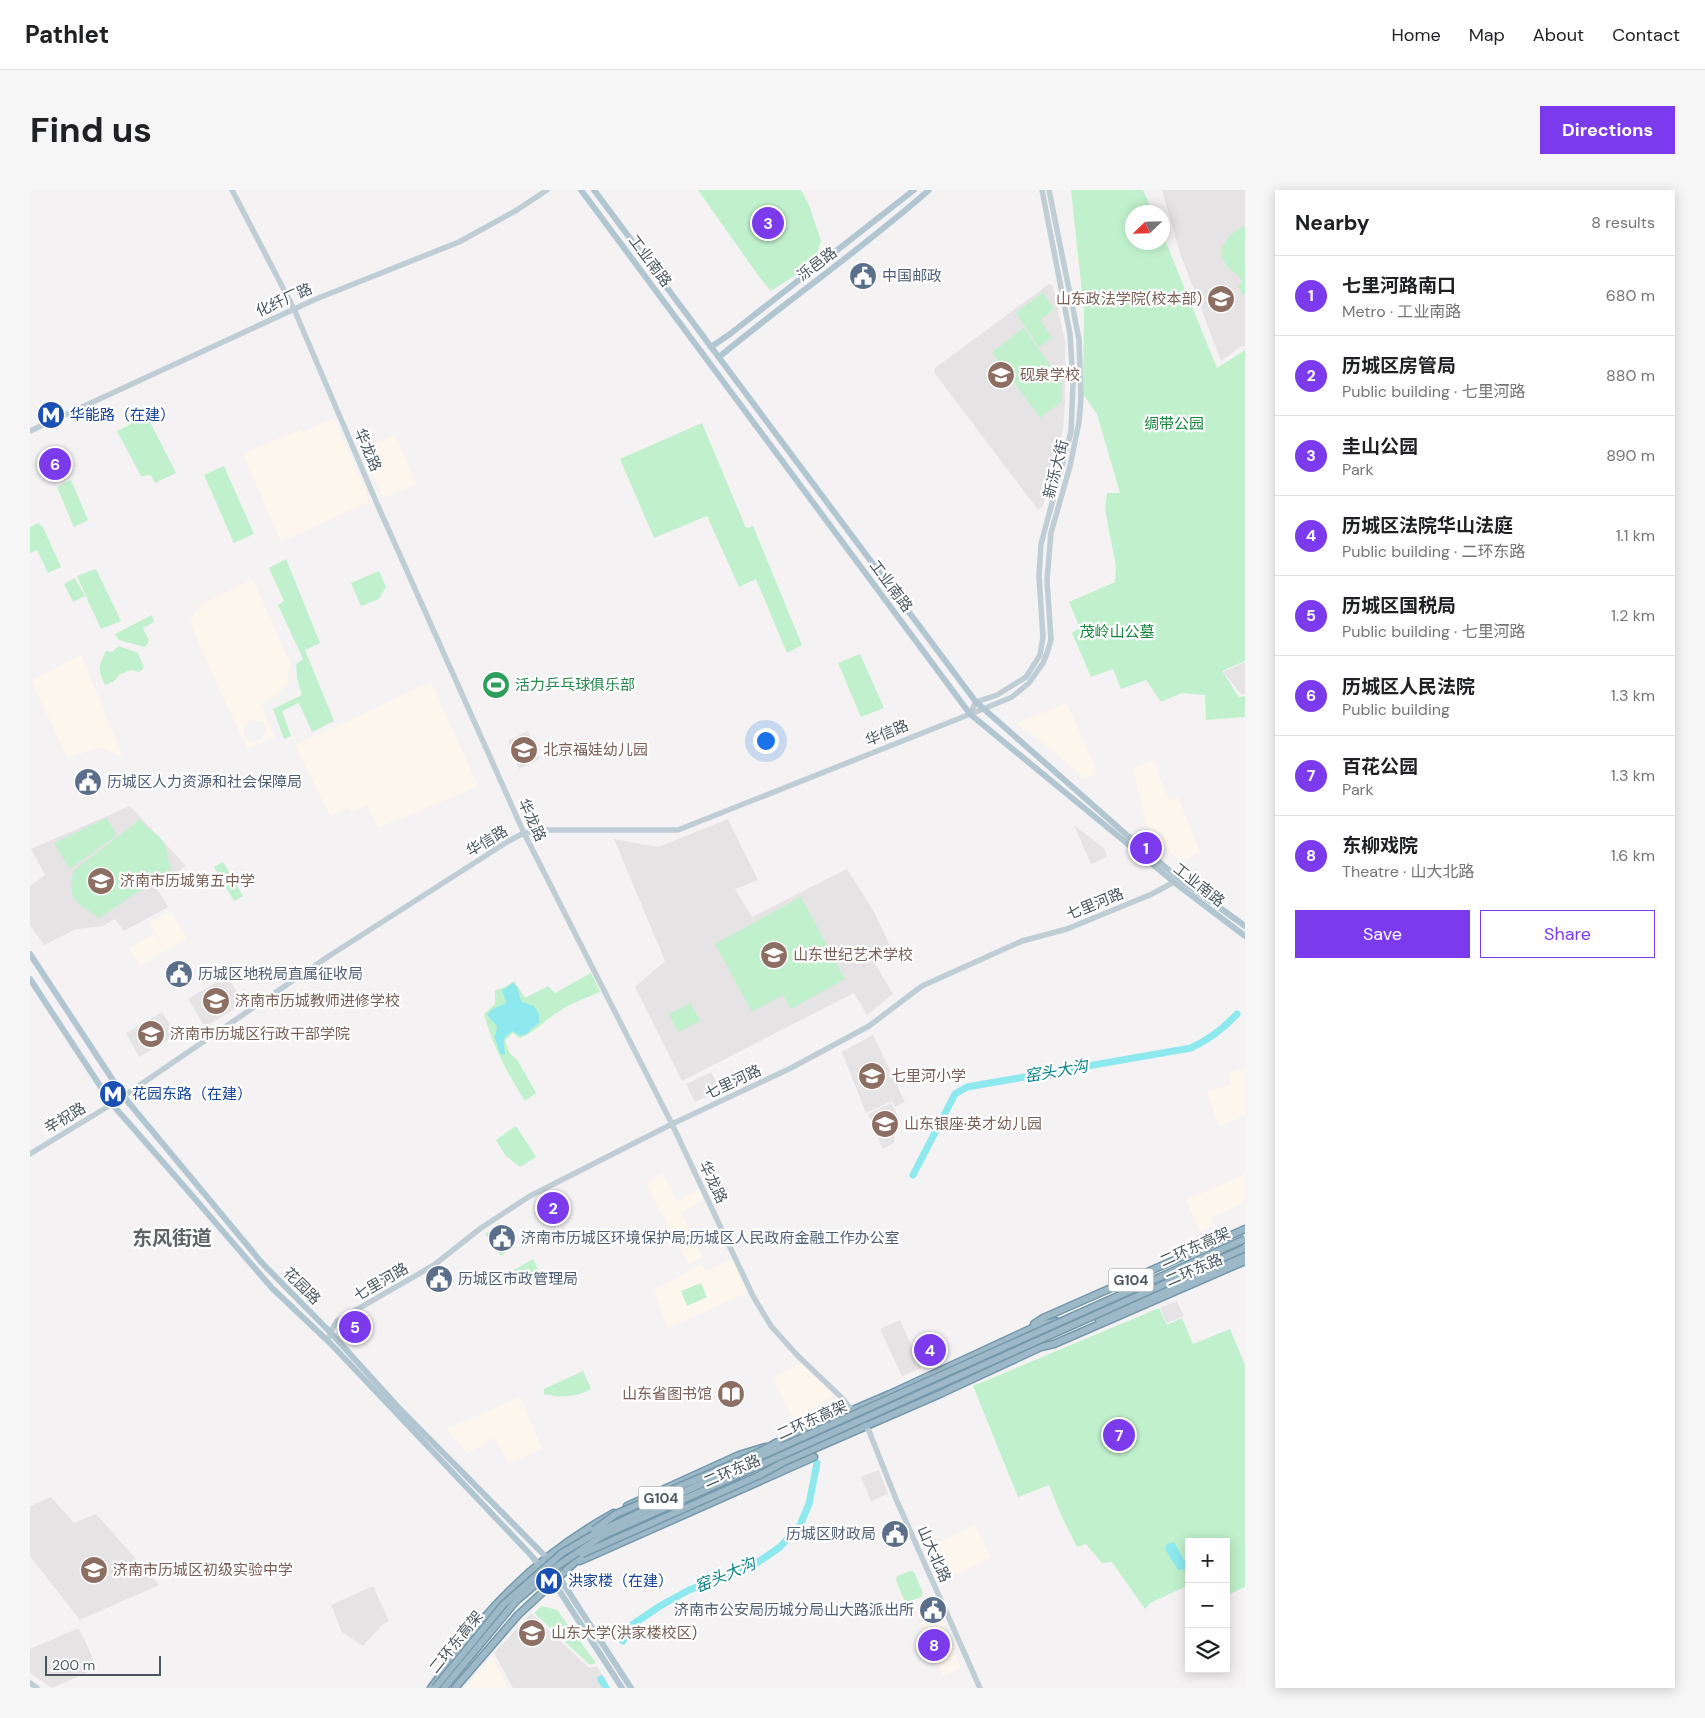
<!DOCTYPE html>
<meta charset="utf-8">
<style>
:root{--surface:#fff;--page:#f6f6f6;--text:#202124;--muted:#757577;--line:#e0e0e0;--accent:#7c3aed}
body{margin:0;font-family:"DM Sans","Noto Sans SC",sans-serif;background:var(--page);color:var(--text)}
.controls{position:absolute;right:15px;bottom:15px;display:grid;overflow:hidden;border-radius:0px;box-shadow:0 2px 12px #0003}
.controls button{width:45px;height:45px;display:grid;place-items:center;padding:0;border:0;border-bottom:1px solid var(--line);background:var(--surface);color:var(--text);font:25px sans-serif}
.compass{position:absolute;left:1095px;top:15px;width:45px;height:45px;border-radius:50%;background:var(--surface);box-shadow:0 2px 12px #0003;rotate:247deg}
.scale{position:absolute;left:15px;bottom:12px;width:116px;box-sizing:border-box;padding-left:5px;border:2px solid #495860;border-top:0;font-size:14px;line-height:18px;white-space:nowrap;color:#495860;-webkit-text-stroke:4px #fff;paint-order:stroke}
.you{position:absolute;left:735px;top:550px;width:18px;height:18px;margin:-12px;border:4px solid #fff;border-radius:50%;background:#1a73e8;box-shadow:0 0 0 8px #1a73e833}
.badge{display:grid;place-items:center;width:32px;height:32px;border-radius:50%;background:var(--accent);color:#fff;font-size:16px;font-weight:700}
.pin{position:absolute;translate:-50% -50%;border:2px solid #fff;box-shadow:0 1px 5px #0006}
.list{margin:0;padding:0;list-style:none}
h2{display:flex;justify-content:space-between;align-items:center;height:65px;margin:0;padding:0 20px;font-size:21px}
h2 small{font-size:16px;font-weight:400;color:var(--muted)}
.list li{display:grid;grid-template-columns:32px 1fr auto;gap:15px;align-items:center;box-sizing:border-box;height:80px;padding:0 20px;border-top:1px solid var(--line)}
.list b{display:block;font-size:19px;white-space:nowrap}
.list p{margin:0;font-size:16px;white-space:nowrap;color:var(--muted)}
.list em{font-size:16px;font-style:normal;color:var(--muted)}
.actions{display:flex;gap:10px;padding:15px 20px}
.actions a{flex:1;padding:11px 0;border:1px solid var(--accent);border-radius:0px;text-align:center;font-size:18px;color:var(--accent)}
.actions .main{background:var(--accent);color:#fff}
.icon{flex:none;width:28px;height:28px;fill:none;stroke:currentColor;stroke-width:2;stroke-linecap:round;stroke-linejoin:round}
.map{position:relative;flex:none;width:1215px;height:1498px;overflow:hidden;border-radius:0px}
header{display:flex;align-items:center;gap:30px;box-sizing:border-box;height:70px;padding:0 25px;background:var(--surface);border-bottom:1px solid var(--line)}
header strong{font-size:24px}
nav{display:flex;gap:28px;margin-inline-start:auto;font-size:18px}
.intro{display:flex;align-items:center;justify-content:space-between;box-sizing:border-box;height:120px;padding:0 30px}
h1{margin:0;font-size:35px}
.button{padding:12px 22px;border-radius:0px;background:var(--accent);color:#fff;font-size:18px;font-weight:700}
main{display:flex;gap:30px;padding:0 30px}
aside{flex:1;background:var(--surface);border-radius:0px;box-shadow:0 2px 12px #0003}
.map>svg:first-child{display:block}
.commercial{fill:#fdf6ed;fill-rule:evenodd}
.education{fill:#e5e3e4}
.green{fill:#c1f1cc}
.water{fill:#8de9ee}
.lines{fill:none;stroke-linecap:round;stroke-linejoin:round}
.river{stroke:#8de9ee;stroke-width:7}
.trunk-casing{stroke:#7498ac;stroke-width:9}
.secondary{stroke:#bfcdd5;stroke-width:5.5}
.primary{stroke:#b1c6d0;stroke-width:6}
.trunk{stroke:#9db9c8;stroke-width:6}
.trunk-bridge-casing{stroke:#7498ac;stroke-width:9;stroke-linecap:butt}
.trunk-bridge{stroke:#9db9c8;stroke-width:6}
.labels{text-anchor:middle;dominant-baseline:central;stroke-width:4.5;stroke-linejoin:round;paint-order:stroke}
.shield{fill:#fff;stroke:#808a90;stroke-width:1}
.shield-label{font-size:14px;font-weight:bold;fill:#495860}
.street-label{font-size:15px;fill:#495860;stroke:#fff}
.service-label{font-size:15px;fill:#4e5e75;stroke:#fff;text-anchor:start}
.education-label{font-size:15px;fill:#785e54;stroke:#fff;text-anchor:start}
.transit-label{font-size:15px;fill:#164399;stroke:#fff;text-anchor:start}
.park-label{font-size:15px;fill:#16853c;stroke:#fff}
.leisure-label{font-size:15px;fill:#27864d;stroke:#fff;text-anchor:start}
.water-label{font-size:16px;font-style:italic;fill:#0c828a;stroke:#fff}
.district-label{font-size:20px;font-weight:bold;fill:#5e6367;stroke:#fff}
</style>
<header>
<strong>Pathlet</strong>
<nav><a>Home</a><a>Map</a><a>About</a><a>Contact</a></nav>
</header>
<div class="intro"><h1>Find us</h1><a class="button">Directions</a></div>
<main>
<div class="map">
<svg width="1215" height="1498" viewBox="0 0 1215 1498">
<rect width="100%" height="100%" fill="#f4f2f2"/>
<g class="commercial">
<path d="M304 228 337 304V312L334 314 251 352 213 264 271 239 273 242Z"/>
<path d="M365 245 387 294 353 308 332 260Z"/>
<path d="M223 389 261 476 259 477 258 493 244 507 231 514 245 548 217 559 164 443 160 430 168 417ZM222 531 233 532 237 540 232 549 221 552 215 548 213 541 217 533Z"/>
<path d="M51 464 93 568 71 557 37 568 2 491Z"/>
<path d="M401 492 448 596 348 638 337 615 321 622 318 618 300 626 265 555Z"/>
<path d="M1036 513 1038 516 1068 584 1054 588 1011 551 986 534Z"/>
<path d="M1123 570 1138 609 1148 607 1170 662 1152 672 1118 644 1103 578Z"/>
<path d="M141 721 158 749 136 762 119 732Z"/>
<path d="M124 743 135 761 110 776 99 758Z"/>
<path d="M1215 878V926L1189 937 1177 902 1201 894 1199 884Z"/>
<path d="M633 983 647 1011 670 998 674 1008 652 1023 673 1067 659 1074 616 994Z"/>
<path d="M1215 984V1013L1181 1028 1184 1036 1170 1042 1156 1010Z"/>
<path d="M703 1068 717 1103 638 1138 624 1101 671 1073 676 1082Z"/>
<path d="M772 1172 803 1202V1207L768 1227H762L747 1198 744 1188Z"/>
<path d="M490 1207 512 1258 505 1262 479 1273 464 1248 438 1263 416 1239Z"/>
<path d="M945 1335 961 1367 914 1391 898 1358Z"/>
<path d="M905 1413 931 1478 913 1486 903 1463 894 1467 888 1453 898 1449 886 1421Z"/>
<path d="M462 1466 479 1498H435Z"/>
</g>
<g class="education">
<path d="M1132 0H1215V156H1211L1191 171 1150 63Z"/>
<path d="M1019 94 1023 96 1035 152V213L1033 238 1028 262 1013 316 1008 320 904 182 905 178Z"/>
<path d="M1215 472V504H1211L1193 482Z"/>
<path d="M498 541 510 569 489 579 478 551Z"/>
<path d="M100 616 156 676 126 697 138 717 94 741 85 729 73 736 46 739 14 755 0 735V696L15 685 1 659Z"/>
<path d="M698 629 728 690 705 699 722 727 817 679 843 720 862 760 844 772 863 804 837 825 824 803 652 891 605 797 635 771 584 649 628 657Z"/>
<path d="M1044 635 1075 659 1077 667 1061 674Z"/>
<path d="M197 786 214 813 175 837 158 809Z"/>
<path d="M132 822 146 845 109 867 96 843Z"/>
<path d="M843 845 875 912 865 917 862 911 836 923 812 862Z"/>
<path d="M681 882 690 900 665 912 656 894Z"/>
<path d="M861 913 869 928 865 939 864 953 853 959 838 924Z"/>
<path d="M1147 1111 1154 1126 1137 1133 1130 1118Z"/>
<path d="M870 1130 891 1178 872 1186 850 1139Z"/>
<path d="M849 1280 858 1304 841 1311 831 1287Z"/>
<path d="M21 1307 44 1333 66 1324 129 1395 50 1430 0 1366V1316Z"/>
<path d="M343 1396 359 1431 352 1435 333 1456 312 1442 301 1415Z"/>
<path d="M501 1423 559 1478 567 1476 579 1498H483L464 1463Z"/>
<path d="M49 1438 67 1478 22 1498 0 1483V1459Z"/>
</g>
<g class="green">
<path d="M668 0H771L779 15 791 51 784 73 741 101 730 88Z"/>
<path d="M1041 0H1113L1123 22H1102V52H1132L1133 45 1187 178 1215 160V471L1192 481 1209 507 1215 506V527L1176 530 1175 505 1152 503 1131 512 1116 490 1091 499 1083 479 1061 487 1042 443 1050 438 1039 412 1085 392 1086 377 1075 319 1077 303H1090L1067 224 1053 204 1054 121Z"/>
<path d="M1215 36V104L1212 105 1208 95 1213 93C1208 82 1202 83 1197 76 1184 58 1199 43 1215 36Z"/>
<path d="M1013 102 1024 119 1010 130 1022 148 1009 157 986 123Z"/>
<path d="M994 138 1032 192V211L1010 228 962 162Z"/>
<path d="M117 226 146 283 125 293 121 285 111 286 87 241Z"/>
<path d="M672 233 716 338 723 336 772 455 757 463 726 389 709 397 677 326 624 348 590 269Z"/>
<path d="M194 276 224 344 204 353 174 285Z"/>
<path d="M41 290 58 330 44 337 27 297Z"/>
<path d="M8 333 13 337 31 377 18 383 7 360 0 363V337Z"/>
<path d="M256 369 290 453 275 460 304 531 282 542 269 513 252 521 261 546 254 549 243 519 272 505 267 488 266 474 273 469 248 415 254 411 239 378Z"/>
<path d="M66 379 91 431 71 439 47 386Z"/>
<path d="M349 381 356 397 349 409 331 416 321 393Z"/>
<path d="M45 388 55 406 43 412 34 394Z"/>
<path d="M122 425 124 432 113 438 119 451 115 457 89 450 85 444Z"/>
<path d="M89 456 108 463 114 478 109 482 102 480 98 481 89 485 83 492 75 495C68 479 68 477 76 461L82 462Z"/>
<path d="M830 464 854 518 831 527 808 473Z"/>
<path d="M76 628 87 645 40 679 24 653Z"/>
<path d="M111 629C115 639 125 641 131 649 139 658 136 668 141 679L68 729C65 724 61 722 56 719 38 707 41 701 43 681Z"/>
<path d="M193 672 213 706 204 711 184 677Z"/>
<path d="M771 707 815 789 761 819 753 805 722 822 685 754Z"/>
<path d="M561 783 570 802C556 808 541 813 528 822 515 830 504 843 490 848L483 843 475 850 479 862 488 871 506 903 495 911C477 882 463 857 454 824L465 814V801L475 797 484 791 495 808 518 796 525 803Z"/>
<path d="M661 813 670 831 648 842 639 824Z"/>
<path d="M486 936 506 967 490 977 476 966 466 950Z"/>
<path d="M469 1033 484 1056 471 1066 455 1044Z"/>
<path d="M503 1069 511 1085 492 1094 484 1080Z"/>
<path d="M671 1093 677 1107 657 1116 651 1101Z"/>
<path d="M1129 1118 1137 1135 1152 1128 1163 1154 1200 1139 1215 1175V1397L1196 1406V1352H1159V1395L1120 1413 1115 1419 1082 1372 1072 1373 1056 1354 1047 1357 1032 1327 1019 1295 988 1307 943 1196Z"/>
<path d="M553 1181 561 1199C543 1208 533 1208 514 1204V1199Z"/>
<path d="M880 1381 884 1382 893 1403 891 1407 878 1412 874 1410 866 1390 867 1386Z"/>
<path d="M512 1416 527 1420 566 1473 560 1475 504 1423Z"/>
</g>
<g class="water">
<path d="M483 793C490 799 488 805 492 812L504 816 509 824V833L500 840 498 843 490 846 483 841C470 849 474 852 475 864L471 865 464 846 466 844 467 836 457 825C461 819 468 816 475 814L476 811 472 800Z"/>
<path d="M1144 1352 1159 1379 1148 1380 1135 1359 1137 1354Z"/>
</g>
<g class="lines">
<g class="river">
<path d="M883 985 925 904 937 897 1161 858C1180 849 1193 839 1207 824"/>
<path d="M593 1451 599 1437 630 1416 659 1400 721 1377 750 1357 770 1335 779 1314 787 1273"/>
<path d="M571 1489 576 1498"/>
</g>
<g class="trunk-casing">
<g id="trunk">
<path d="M1069 1130 1215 1065"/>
<path d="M1004 1134 1013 1128 1215 1039"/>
<path d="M744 1254 860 1204 1011 1134 1020 1133 1026 1131"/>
<path d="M749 1274 912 1203 1011 1157 1024 1154 1215 1071"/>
<path d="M597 1316 709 1265 735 1257"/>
<path d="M579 1331 607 1318"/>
<path d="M545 1351 569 1337"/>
<path d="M573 1352 595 1340 707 1292"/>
<path d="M550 1371 784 1267"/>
<path d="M401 1498C419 1475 435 1450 454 1428 492 1384 533 1351 584 1323"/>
<path d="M425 1498 488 1425 556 1362"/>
</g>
</g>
<g class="secondary">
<path d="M202 0 264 119 348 316 494 643 642 934 723 1106 741 1136 767 1165 812 1208 839 1241 866 1309 950 1498"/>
<path d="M0 241 286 109 429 52 487 20 517 0"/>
<path d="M940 524 946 512 967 505 996 487 1010 465 1013 447 1009 386 1011 354 1041 242 1043 194 1040 144 1012 0"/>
<path d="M0 964 82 914 299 766 477 652 494 643 513 640H648L953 519 982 507 999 493 1013 473 1017 463 1021 450 1017 390 1021 343 1040 276 1049 232 1051 208 1049 149 1019 0"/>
<path d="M300 1146V1142L307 1131 404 1075 451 1038 500 1006 642 934 761 878 839 836 892 796 992 751 1037 739 1122 704 1144 692"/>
<path d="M0 1493 7 1498"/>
</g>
<g class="primary">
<path d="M551 0 940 524 1144 692 1215 746"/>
<path d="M564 0 946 512 1107 654 1150 689 1215 736"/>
<path d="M681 157 700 144 884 0"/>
<path d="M689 167C758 110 832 59 899 0"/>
<path d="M0 764 94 907 232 1073 300 1142 369 1218 516 1367 601 1498"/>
<path d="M0 789 82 914 146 987 242 1098 300 1153 499 1363 523 1391 592 1498"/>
</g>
<use href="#trunk" class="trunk"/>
<g class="trunk-bridge-casing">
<g id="trunk-bridge">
<path d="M564 1340 586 1324 723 1265 748 1252"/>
<path d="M552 1364 730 1285 752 1273"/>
<path d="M405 1498 473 1415 532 1363 566 1343 729 1267 1215 1049"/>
<path d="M414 1498 486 1411 526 1377 572 1346 1215 1058"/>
</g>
</g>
<use href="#trunk-bridge" class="trunk-bridge"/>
</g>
<defs>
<g id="civic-disc" transform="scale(1.4375)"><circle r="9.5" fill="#5c6f8a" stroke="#fff"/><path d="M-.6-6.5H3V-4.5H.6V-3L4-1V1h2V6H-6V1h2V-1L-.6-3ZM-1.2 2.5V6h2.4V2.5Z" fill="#fff"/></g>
<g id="university-disc" transform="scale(1.4375)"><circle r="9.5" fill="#8d6e63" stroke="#fff"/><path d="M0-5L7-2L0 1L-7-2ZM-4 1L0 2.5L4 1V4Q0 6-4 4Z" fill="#fff"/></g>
<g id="school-disc" transform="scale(1.4375)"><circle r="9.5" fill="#8d6e63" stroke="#fff"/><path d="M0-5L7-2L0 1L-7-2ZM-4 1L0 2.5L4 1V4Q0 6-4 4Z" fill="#fff"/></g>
<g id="metro-disc" transform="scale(1.4375)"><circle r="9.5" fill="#1a4fb4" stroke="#fff"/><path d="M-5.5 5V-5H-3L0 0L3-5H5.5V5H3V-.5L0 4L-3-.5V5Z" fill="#fff"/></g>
<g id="stadium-disc" transform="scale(1.4375)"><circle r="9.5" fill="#2e9e5b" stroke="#fff"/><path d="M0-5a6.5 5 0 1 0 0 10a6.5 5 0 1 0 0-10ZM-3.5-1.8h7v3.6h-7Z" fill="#fff"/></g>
<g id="library-disc" transform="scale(1.4375)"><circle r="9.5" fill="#8d6e63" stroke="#fff"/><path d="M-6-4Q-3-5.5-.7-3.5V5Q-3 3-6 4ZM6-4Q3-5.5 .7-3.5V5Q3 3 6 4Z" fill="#fff"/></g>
</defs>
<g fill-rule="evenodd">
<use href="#civic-disc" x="833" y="86"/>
<use href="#university-disc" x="1191" y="109"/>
<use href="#school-disc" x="971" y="185"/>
<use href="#metro-disc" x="21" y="225"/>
<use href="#stadium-disc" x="466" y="495"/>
<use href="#school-disc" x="494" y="560"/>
<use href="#civic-disc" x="58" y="592"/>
<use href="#school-disc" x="71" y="691"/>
<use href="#university-disc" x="744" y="765"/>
<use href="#civic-disc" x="149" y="784"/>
<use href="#school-disc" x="186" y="811"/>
<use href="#university-disc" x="121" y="844"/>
<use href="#school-disc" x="842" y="886"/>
<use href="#metro-disc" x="83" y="904"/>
<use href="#school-disc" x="855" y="934"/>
<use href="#civic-disc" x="472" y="1048"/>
<use href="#civic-disc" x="409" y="1089"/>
<use href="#library-disc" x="701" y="1204"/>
<use href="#civic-disc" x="865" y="1344"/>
<use href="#school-disc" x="64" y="1380"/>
<use href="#metro-disc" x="519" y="1391"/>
<use href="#civic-disc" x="903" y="1420"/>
<use href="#university-disc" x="502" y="1443"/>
</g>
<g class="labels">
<g class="shield">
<rect x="1078.5" y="1078.5" width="45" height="23" rx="4"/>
<rect x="608.5" y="1296.5" width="45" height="23" rx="4"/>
</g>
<g class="shield-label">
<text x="1101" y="1090">G104</text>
<text x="631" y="1308">G104</text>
</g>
<g class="street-label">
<text transform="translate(620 71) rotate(53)">工业南路</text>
<text transform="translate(787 74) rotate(-37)">泺邑路</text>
<text transform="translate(254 110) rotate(-24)">化纤厂路</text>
<text transform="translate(338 260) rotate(67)">华龙路</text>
<text transform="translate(1026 279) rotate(-76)">新泺大街</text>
<text transform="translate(861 396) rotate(53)">工业南路</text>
<text transform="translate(857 543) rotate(-22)">华信路</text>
<text transform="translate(502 630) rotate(65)">华龙路</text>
<text transform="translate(457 651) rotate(-31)">华信路</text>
<text transform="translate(1169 695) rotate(38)">工业南路</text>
<text transform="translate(1065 714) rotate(-22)">七里河路</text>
<text transform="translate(703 892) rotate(-25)">七里河路</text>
<text transform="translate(35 928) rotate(-31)">辛祝路</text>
<text transform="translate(683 992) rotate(64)">华龙路</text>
<text transform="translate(1165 1057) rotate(-24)">二环东高架</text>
<text transform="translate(1164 1080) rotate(-23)">二环东路</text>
<text transform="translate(351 1092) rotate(-30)">七里河路</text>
<text transform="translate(272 1096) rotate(45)">花园路</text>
<text transform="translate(782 1230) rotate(-24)">二环东高架</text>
<text transform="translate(702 1281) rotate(-23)">二环东路</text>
<text transform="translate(904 1364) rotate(66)">山大北路</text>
<text transform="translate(426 1452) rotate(-51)">二环东高架</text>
</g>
<g class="service-label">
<text x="852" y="86">中国邮政</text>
<text x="77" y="592">历城区人力资源和社会保障局</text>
<text x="168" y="784">历城区地税局直属征收局</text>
<text x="491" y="1048">济南市历城区环境保护局;历城区人民政府金融工作办公室</text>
<text x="428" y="1089">历城区市政管理局</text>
<text x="846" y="1344" text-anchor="end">历城区财政局</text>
<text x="884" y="1420" text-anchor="end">济南市公安局历城分局山大路派出所</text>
</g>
<g class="education-label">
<text x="1172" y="109" text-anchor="end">山东政法学院(校本部)</text>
<text x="990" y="185">砚泉学校</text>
<text x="513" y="560">北京福娃幼儿园</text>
<text x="90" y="691">济南市历城第五中学</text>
<text x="763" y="765">山东世纪艺术学校</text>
<text x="205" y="811">济南市历城教师进修学校</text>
<text x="140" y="844">济南市历城区行政干部学院</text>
<text x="861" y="886">七里河小学</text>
<text x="874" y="934">山东银座·英才幼儿园</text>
<text x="682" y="1204" text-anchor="end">山东省图书馆</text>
<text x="83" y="1380">济南市历城区初级实验中学</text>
<text x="521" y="1443">山东大学(洪家楼校区)</text>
</g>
<g class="transit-label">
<text x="40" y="225">华能路（在建）</text>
<text x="102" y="904">花园东路（在建）</text>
<text x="538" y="1391">洪家楼（在建）</text>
</g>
<g class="park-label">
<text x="1144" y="234">绸带公园</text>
<text x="1087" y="442">茂岭山公墓</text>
</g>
<g class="leisure-label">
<text x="485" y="495">活力乒乓球俱乐部</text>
</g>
<g class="water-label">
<text transform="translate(1026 881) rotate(-10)">窑头大沟</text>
<text transform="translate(695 1385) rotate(-23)">窑头大沟</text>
</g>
<g class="district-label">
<text x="142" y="1048">东风街道</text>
</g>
</g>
</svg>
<div class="controls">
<button>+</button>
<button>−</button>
<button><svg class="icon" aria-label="layers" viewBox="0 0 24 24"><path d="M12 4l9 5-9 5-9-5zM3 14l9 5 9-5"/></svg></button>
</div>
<svg class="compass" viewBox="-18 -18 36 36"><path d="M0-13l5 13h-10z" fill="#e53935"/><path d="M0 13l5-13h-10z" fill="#757577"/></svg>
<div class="scale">200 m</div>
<div class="you"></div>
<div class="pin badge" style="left:1116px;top:658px">1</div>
<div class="pin badge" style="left:523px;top:1018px">2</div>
<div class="pin badge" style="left:738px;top:33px">3</div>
<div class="pin badge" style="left:900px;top:1160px">4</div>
<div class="pin badge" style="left:325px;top:1137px">5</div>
<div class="pin badge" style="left:25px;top:274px">6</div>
<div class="pin badge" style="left:1089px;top:1245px">7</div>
<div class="pin badge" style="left:904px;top:1455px">8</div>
</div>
<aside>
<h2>Nearby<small>8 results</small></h2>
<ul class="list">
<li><span class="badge">1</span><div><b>七里河路南口</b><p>Metro · 工业南路</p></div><em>680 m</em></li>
<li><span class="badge">2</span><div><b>历城区房管局</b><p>Public building · 七里河路</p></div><em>880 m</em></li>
<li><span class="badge">3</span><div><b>圭山公园</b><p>Park</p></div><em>890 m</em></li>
<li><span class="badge">4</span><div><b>历城区法院华山法庭</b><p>Public building · 二环东路</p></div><em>1.1 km</em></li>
<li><span class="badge">5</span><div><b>历城区国税局</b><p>Public building · 七里河路</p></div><em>1.2 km</em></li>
<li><span class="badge">6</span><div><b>历城区人民法院</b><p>Public building</p></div><em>1.3 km</em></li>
<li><span class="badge">7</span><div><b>百花公园</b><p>Park</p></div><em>1.3 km</em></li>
<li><span class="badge">8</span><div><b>东柳戏院</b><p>Theatre · 山大北路</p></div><em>1.6 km</em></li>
</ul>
<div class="actions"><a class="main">Save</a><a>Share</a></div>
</aside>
</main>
